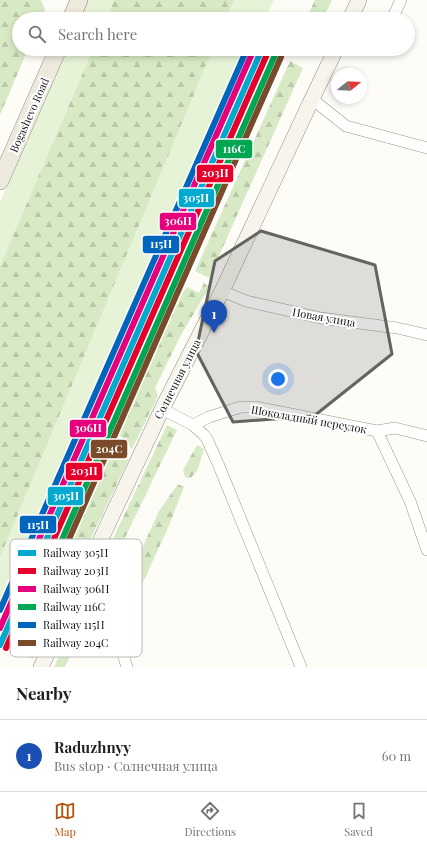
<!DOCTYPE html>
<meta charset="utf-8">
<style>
:root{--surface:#fff;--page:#f2f2f2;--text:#222;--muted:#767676;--line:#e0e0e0;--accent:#b45309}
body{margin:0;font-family:"Playfair Display",serif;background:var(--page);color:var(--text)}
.compass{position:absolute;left:331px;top:68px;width:36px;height:36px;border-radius:50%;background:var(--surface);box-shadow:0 2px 6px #0003;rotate:72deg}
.you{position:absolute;left:278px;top:379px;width:14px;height:14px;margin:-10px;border:3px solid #fff;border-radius:50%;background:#1a73e8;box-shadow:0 0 0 6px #1a73e833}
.badge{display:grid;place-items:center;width:26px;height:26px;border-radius:50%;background:var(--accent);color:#fff;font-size:13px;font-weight:700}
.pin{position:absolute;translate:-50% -33px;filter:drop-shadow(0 1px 2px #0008)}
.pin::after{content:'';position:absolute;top:21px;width:14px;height:12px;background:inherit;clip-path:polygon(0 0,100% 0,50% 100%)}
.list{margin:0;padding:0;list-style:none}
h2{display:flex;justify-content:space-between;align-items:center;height:52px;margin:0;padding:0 16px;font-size:17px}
h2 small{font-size:13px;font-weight:400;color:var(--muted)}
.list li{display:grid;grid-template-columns:26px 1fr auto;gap:12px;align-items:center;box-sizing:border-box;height:72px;padding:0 16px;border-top:1px solid var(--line)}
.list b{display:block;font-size:15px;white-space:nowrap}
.list p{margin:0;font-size:13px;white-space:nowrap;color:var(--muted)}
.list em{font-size:13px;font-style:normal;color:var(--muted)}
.icon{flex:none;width:22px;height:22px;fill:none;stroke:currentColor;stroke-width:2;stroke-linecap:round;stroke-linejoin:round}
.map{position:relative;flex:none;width:427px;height:667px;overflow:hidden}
.search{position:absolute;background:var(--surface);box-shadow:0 2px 6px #0003;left:12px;right:12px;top:12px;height:44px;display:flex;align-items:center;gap:10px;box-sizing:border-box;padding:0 14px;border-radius:22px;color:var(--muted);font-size:15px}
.sheet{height:124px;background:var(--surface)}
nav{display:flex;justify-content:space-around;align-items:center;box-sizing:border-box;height:56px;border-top:1px solid var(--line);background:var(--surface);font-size:11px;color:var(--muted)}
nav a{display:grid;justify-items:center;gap:2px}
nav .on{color:var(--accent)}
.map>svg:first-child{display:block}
.green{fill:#e7f3d7}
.forest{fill:url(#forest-firs)}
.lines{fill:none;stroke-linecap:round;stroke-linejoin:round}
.street-casing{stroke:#979795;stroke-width:12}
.secondary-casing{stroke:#8e8d8b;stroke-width:16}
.primary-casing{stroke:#858482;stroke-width:18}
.street{stroke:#fffffe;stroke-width:11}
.secondary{stroke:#f6f4eb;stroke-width:15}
.primary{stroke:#ede9dc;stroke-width:17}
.rail-1-casing{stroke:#fff;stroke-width:9}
.rail-2-casing{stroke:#fff;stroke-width:9}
.rail-3-casing{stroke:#fff;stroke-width:9}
.rail-4-casing{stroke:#fff;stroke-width:9}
.rail-5-casing{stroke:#fff;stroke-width:9}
.rail-6-casing{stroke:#fff;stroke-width:9}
.rail-1{stroke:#00a9ce;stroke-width:6}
.rail-2{stroke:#e4002b;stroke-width:6}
.rail-3{stroke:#e5007d;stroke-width:6}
.rail-4{stroke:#00a651;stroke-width:6}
.rail-5{stroke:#0065bd;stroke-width:6}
.rail-6{stroke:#7a4b2a;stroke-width:6}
.marked{fill:#646362;fill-opacity:0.2;stroke:#646362;stroke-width:3;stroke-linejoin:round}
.labels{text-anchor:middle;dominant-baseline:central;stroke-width:4;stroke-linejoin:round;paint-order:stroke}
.street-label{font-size:11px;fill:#111;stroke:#fff}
.key{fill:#fff;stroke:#b8b8b8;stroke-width:1}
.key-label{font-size:11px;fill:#111}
.line-badge{stroke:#fff;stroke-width:1.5}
.badge-label{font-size:11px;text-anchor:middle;font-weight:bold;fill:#fff}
</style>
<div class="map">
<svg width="427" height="667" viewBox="0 0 427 667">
<defs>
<pattern id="forest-firs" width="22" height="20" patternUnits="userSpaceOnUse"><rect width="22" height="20" fill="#d8eac5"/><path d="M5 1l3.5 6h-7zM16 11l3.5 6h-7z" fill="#b8c8a8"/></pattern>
</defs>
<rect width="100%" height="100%" fill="#fdfcf7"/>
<g class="green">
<path d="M88 0H114L106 19H80Z"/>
<path d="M234 0H274L265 19H226Z"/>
<path d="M67 49H93L0 266V202Z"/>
<path d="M213 49H252L0 624V557Z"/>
</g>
<g class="forest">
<path d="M0 0H41L45 9 41 19H19V49H28L0 115Z"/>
<path d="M114 0H234L226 19H106Z"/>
<path d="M315 0H332L323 19H306Z"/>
<path d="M93 49H213L0 557V266Z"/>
<path d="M290 61 303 68 209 278 195 271Z"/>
<path d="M204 283 210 286 181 335 155 388 158 396 132 449 118 433 183 292 187 287 199 293Z"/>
<path d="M167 425 177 430 106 577 97 572Z"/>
<path d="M197 445 204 449 198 469 191 478 185 477 183 470Z"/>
<path d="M129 459 33 659 17 652 100 461Z"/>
<path d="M178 484 184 487 168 528 138 593 128 592 127 581 159 511Z"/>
<path d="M89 590 98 595 65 667H54Z"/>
</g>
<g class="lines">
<g class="street-casing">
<g id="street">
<path d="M392 19 401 0"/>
<path d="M312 99 346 126 427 148"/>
<path d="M222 291 246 301 321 318 397 328 427 335"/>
<path d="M162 409 193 425 203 434 207 439 219 466 301 667"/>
<path d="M193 425 209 417 241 407H255L377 431 395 428 427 436"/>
<path d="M377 431 410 501 427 550"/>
<path d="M85 575C94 580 121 590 126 597 133 605 123 626 122 636 122 647 123 657 127 667"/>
</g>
</g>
<g class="secondary-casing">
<g id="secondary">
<path d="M350 19 359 0"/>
<path d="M41 667 162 409 222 291 312 99 336 49"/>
</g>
</g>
<g class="primary-casing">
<g id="primary">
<path d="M71 19 79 0"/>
<path d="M0 181 58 49"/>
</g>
</g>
<use href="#street" class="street"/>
<use href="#secondary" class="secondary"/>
<use href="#primary" class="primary"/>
<g class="rail-1-casing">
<path id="rail-1" d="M0 645 262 49"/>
</g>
<g class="rail-2-casing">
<path id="rail-2" d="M6 648 268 52"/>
</g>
<g class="rail-3-casing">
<path id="rail-3" d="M0 628 254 49"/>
</g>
<g class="rail-4-casing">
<path id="rail-4" d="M13 651 275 55"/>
</g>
<g class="rail-5-casing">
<path id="rail-5" d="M0 610 247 49"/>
</g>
<g class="rail-6-casing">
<path id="rail-6" d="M19 653 281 57"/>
</g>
<use href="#rail-1" class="rail-1"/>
<use href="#rail-2" class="rail-2"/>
<use href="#rail-3" class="rail-3"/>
<use href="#rail-4" class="rail-4"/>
<use href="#rail-5" class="rail-5"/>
<use href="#rail-6" class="rail-6"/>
</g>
<path class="marked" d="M261 231 375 265 392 354 314 416 233 422 196 351 215 261Z"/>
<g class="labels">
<g class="street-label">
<text transform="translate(29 115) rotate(-66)">Bogashevo Road</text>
<text transform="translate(324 317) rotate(10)">Новая улица</text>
<text transform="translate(177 379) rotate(-63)">Солнечная улица</text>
<text transform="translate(309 419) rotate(10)">Шоколадный переулок</text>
</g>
</g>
<rect x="10" y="539" width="132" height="118" rx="6" class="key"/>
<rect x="18" y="550" width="18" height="6" fill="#00a9ce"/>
<rect x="18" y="568" width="18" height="6" fill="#e4002b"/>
<rect x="18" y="586" width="18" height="6" fill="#e5007d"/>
<rect x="18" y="604" width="18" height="6" fill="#00a651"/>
<rect x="18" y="622" width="18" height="6" fill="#0065bd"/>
<rect x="18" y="640" width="18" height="6" fill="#7a4b2a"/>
<g class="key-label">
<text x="43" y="557">Railway 305Н</text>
<text x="43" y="575">Railway 203Н</text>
<text x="43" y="593">Railway 306Н</text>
<text x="43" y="611">Railway 116С</text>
<text x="43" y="629">Railway 115Н</text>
<text x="43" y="647">Railway 204С</text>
</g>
<g class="line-badge">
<rect x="215" y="139" width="38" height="20" rx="4" fill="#00a651"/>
<rect x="196" y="164" width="38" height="19" rx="4" fill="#e4002b"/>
<rect x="178" y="188" width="37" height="20" rx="4" fill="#00a9ce"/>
<rect x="159" y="212" width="38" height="19" rx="4" fill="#e5007d"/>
<rect x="142" y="235" width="38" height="19" rx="4" fill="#0065bd"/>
<rect x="69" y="419" width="38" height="19" rx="4" fill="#e5007d"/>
<rect x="90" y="439" width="38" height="20" rx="4" fill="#7a4b2a"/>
<rect x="65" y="462" width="38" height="19" rx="4" fill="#e4002b"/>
<rect x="47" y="486" width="37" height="20" rx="4" fill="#00a9ce"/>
<rect x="19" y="515" width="38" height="19" rx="4" fill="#0065bd"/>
</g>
<g class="badge-label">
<text x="234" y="153">116С</text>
<text x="215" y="177">203Н</text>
<text x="196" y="202">305Н</text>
<text x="178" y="225">306Н</text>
<text x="161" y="248">115Н</text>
<text x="88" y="432">306Н</text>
<text x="109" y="453">204С</text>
<text x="84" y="475">203Н</text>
<text x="66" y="500">305Н</text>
<text x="38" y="529">115Н</text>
</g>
</svg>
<svg class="compass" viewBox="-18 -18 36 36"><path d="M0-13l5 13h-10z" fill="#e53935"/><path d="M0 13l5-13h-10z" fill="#767676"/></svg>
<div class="you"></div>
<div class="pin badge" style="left:214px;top:333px;background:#1a4fb4">1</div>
<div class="search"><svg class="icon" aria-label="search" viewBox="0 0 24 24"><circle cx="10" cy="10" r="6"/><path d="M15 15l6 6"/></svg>Search here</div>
</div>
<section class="sheet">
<h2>Nearby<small></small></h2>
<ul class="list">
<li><span class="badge" style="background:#1a4fb4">1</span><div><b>Raduzhnyy</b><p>Bus stop · Солнечная улица</p></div><em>60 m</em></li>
</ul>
</section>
<nav>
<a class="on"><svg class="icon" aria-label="map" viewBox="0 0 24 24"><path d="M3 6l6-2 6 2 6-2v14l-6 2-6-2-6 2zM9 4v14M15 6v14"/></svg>Map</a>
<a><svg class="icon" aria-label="directions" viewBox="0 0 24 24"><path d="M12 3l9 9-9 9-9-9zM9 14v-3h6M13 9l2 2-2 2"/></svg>Directions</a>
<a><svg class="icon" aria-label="saved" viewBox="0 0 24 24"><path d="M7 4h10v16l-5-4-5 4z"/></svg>Saved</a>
</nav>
